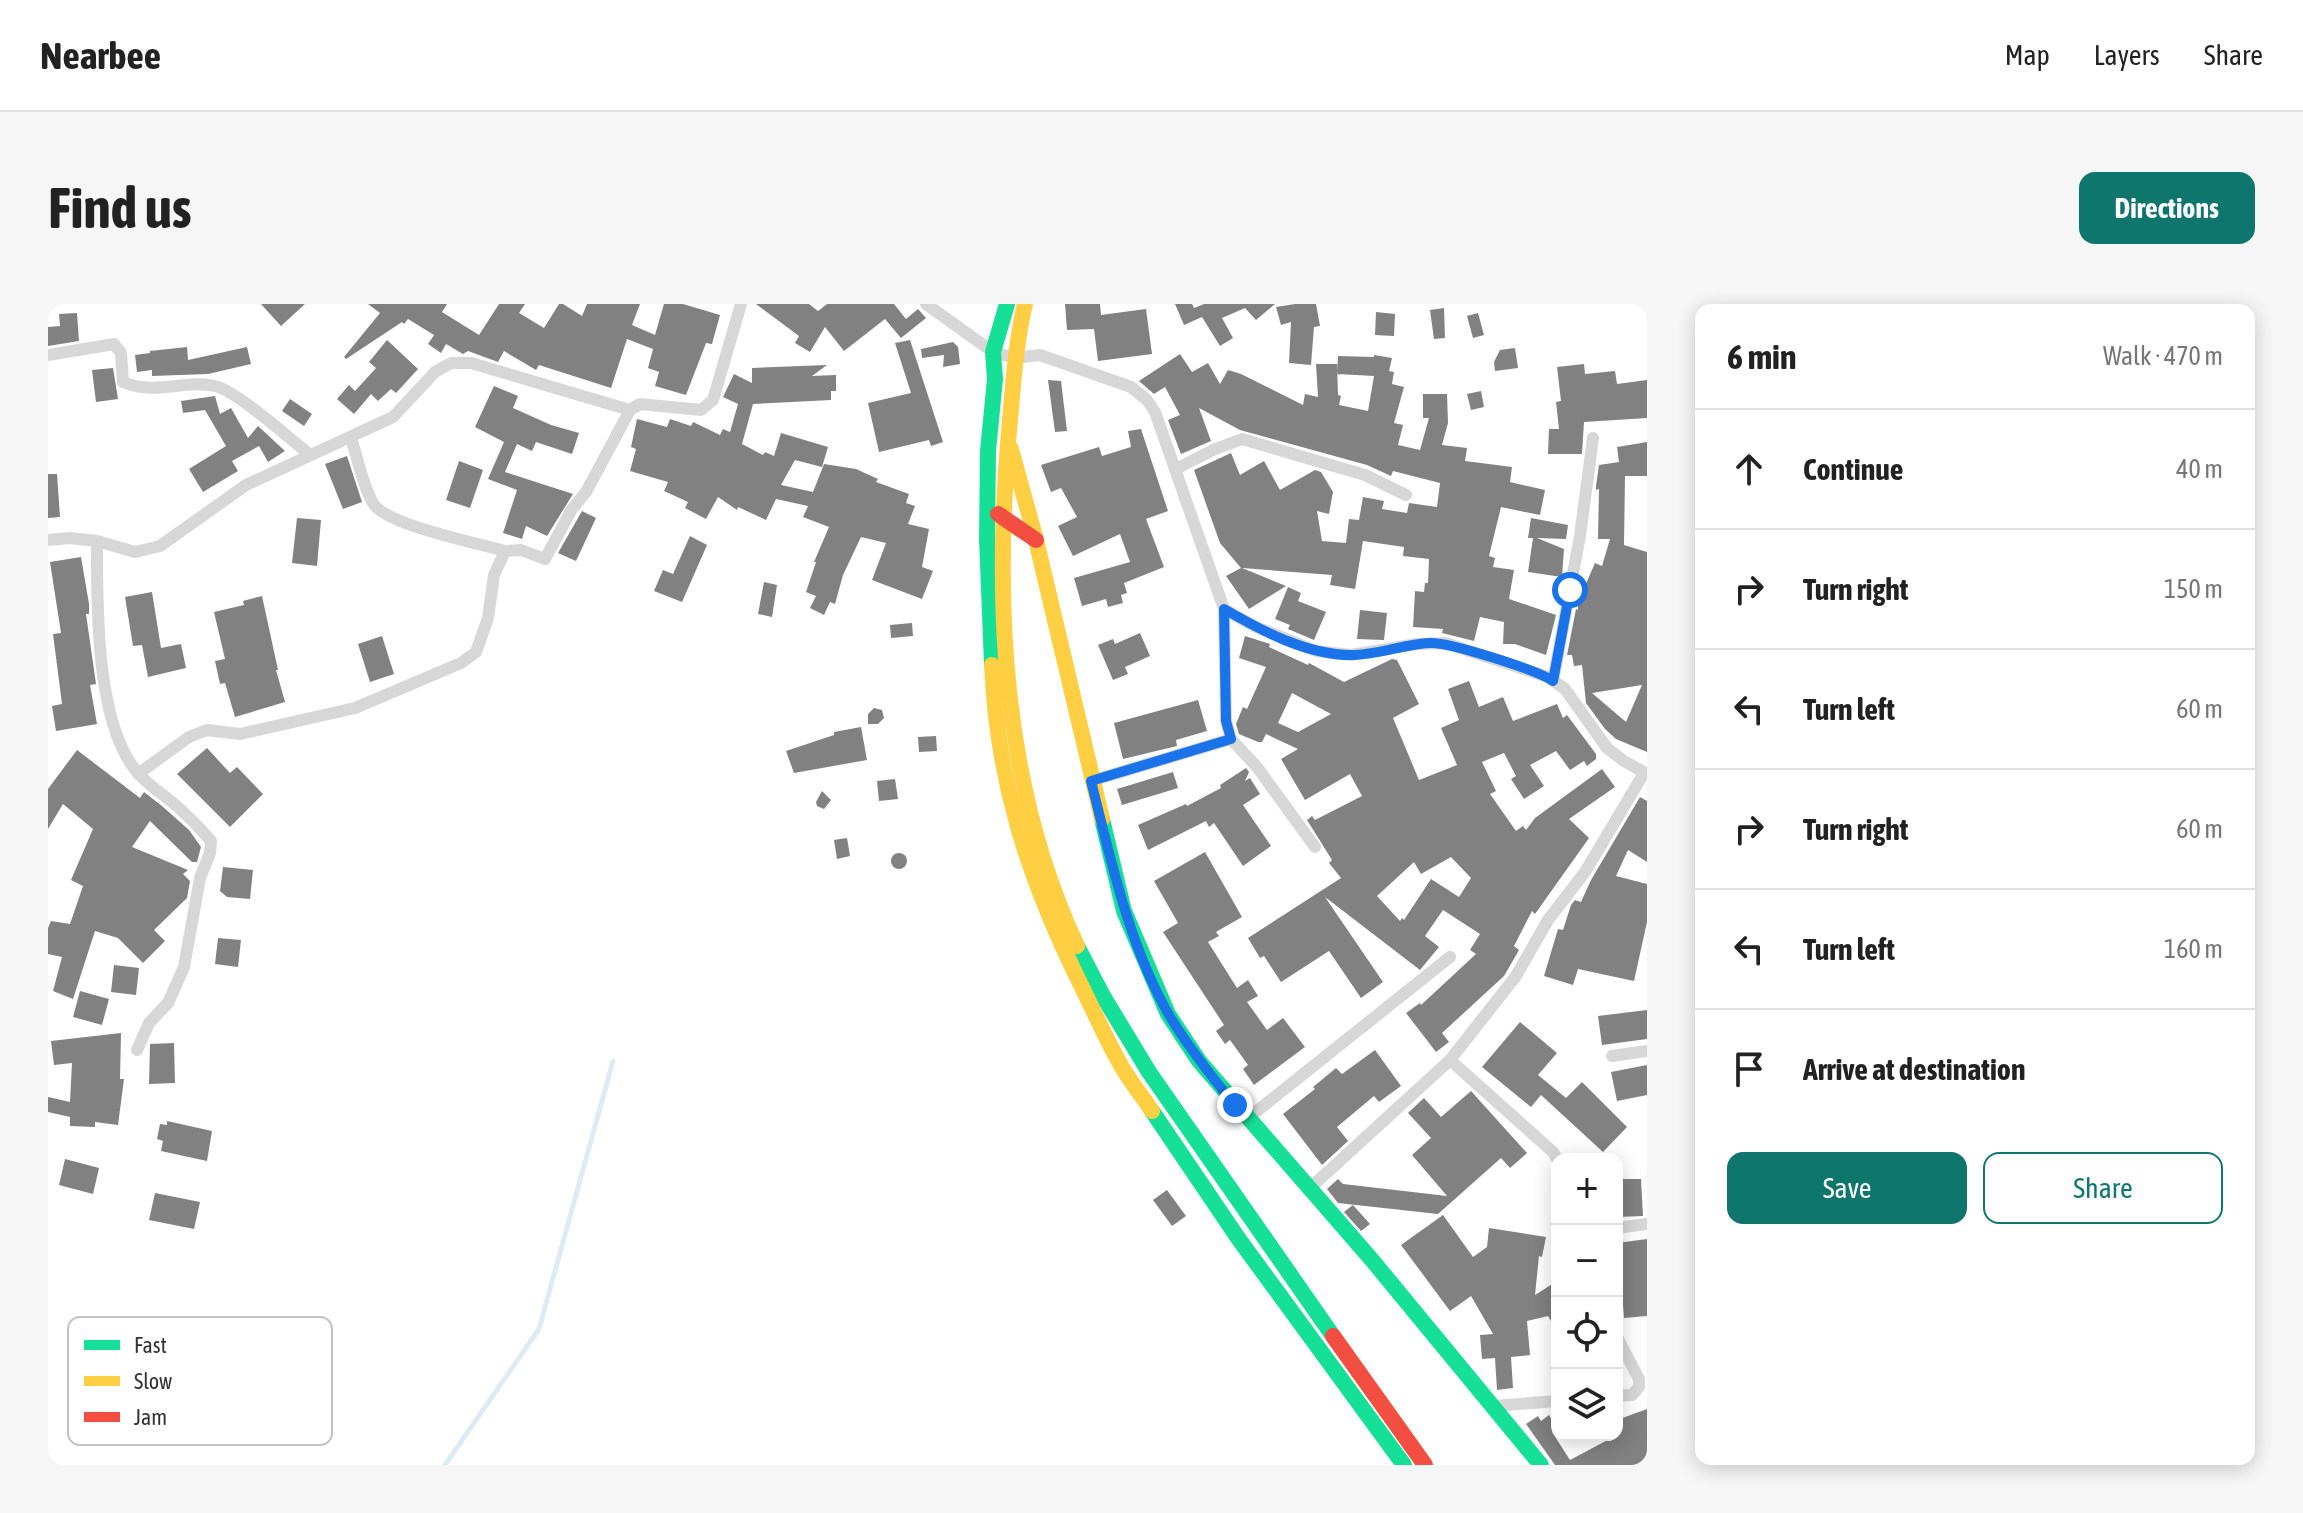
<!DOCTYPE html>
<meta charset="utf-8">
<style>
:root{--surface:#fff;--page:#f6f6f6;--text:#222;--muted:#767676;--line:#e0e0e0;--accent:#0f766e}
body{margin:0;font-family:"Asap Condensed",sans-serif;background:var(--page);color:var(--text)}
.controls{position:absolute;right:24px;bottom:24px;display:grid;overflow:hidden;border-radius:16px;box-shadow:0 4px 20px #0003}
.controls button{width:72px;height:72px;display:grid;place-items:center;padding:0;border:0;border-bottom:2px solid var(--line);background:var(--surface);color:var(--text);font:40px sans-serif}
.stop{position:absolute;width:24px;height:24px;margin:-18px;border:6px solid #1a73e8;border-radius:50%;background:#fff}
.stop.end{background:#1a73e8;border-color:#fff;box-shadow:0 2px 8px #0008}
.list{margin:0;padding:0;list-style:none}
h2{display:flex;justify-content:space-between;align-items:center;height:104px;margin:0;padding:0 32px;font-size:34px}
h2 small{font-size:26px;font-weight:400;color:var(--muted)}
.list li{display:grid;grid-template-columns:52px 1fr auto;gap:24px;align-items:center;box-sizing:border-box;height:120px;padding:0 32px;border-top:2px solid var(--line)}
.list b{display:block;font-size:30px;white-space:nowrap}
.list em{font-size:26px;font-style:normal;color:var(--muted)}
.actions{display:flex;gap:16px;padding:24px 32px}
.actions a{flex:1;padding:18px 0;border:2px solid var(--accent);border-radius:16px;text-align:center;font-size:28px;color:var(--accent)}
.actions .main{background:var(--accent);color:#fff}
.icon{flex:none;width:44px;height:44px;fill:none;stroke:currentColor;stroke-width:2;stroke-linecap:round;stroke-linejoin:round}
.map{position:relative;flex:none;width:1599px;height:1161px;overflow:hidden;border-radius:16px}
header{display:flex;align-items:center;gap:48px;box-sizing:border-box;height:112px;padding:0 40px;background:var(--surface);border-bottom:2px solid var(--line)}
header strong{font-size:38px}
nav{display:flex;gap:44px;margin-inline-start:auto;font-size:28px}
.intro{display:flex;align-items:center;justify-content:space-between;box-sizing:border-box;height:192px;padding:0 48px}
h1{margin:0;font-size:56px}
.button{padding:20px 36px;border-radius:16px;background:var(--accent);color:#fff;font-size:28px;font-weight:700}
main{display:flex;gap:48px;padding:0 48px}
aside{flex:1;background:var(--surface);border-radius:16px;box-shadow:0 4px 20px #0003}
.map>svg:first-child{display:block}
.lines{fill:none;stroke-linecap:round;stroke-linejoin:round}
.stream{stroke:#ddebf3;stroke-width:5}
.building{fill:#818181;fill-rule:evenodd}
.street{stroke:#d7d7d7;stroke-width:12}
.fast{stroke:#16e098;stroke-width:16}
.slow{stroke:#ffcf43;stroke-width:16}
.jam{stroke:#f24e42;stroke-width:16}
.route{stroke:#1a73e8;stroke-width:10}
.key{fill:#fff;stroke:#c2c2c2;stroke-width:2}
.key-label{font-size:22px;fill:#333}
</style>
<header>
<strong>Nearbee</strong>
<nav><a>Map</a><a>Layers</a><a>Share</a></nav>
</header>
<div class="intro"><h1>Find us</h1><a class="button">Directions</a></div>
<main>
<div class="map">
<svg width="1599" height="1161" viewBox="0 0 1599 1161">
<rect width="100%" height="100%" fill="#fff"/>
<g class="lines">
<path class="stream" d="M397 1161 491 1025 565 757"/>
</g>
<g class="building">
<path d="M213 0H257L233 22Z"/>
<path d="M320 0H399L394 8 431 31 451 0H477L471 9 496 24 511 0H515L534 12 539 0H592L584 21 607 31 616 0H635L672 11 664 40 658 39 638 91 607 82 611 68 600 64 605 45 579 35 563 84 491 61 488 66 456 47 450 58 420 47 415 50 398 40 393 49 380 40 386 31 360 15 356 20 354 18 298 55 296 53 332 9Z"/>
<path d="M708 0H761L770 7 779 0H846L858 15 870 5 878 14 853 34 837 15 796 47 777 23 762 48 747 39 751 32Z"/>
<path d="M1017 0H1052L1053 11 1098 5 1104 50 1050 57 1046 25 1019 26Z"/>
<path d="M1127 0H1144L1146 4 1156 0H1227L1208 16 1197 4 1174 14 1185 34 1172 42 1154 13 1136 21Z"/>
<path d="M1247 0H1268L1272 22 1266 23 1263 61 1241 59 1243 18 1233 21 1228 3Z"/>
<path d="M1396 4 1397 34 1386 35 1382 6Z"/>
<path d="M1328 8 1347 10 1346 32 1327 31Z"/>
<path d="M29 9 31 37 0 42V23L12 22 11 10Z"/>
<path d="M1430 9 1436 31 1425 34 1419 12Z"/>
<path d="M339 36 370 65 348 89 343 85 330 97 323 90 306 110 289 95 301 81 307 87 328 64 321 58Z"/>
<path d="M862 36 895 138 883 142 881 136 831 148 820 99 863 89 847 39Z"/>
<path d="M905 38 910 43 912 60 895 63 896 51 874 54 873 45Z"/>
<path d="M139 43 140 56 199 43 203 60 160 70 104 72V66L89 68 87 51 102 49V47Z"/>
<path d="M1467 44 1470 64 1447 67 1446 58 1452 46Z"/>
<path d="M1132 50 1144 68 1160 59 1172 80 1180 66 1193 70 1255 101 1257 90 1270 93 1268 60H1289L1290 91 1293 92 1291 101 1320 107 1326 72 1289 70 1290 52 1326 53V51L1344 54 1341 67 1346 68 1344 80 1356 83 1346 119 1355 121 1350 141 1372 146 1381 114H1375V90H1399L1400 119 1394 141 1419 144 1417 157 1464 163 1462 178 1497 186 1492 211 1453 203 1441 252 1447 254 1445 263 1466 266 1461 295 1508 311 1498 351 1467 340H1455L1456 318 1432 313 1426 337 1394 329 1395 325 1365 323 1367 287 1376 288 1377 279H1380L1381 255 1355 252 1356 243 1315 237 1307 285 1282 281 1284 271 1194 264 1238 282 1201 305 1178 272 1193 264 1172 239 1146 166 1183 149 1192 171 1216 157 1232 186 1267 166 1273 168 1285 188 1281 210 1269 207 1274 237 1298 239 1301 215 1311 216 1315 193 1336 197 1334 205 1359 209 1361 199 1389 203 1392 179 1345 167 1343 172 1319 161 1192 126 1151 104 1163 137 1133 150 1120 116 1132 111 1117 83 1106 90 1091 77Z"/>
<path d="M1536 60 1537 70 1567 67 1569 80 1599 76V114L1536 118 1534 150H1500L1501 125H1511L1508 98 1513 97 1509 63Z"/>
<path d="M779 61 764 72 788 71V87H783V96L705 100 694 140 715 151 717 148 726 152 733 129 780 143 774 163 747 156 733 181 765 188 776 160 808 165 830 175 828 178 861 190 858 199 867 202 860 220 881 225 874 263 885 267 874 295 824 276 838 239 813 233 795 271 787 300 782 298 776 311 762 304 768 292 758 288 768 258H766L781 223 755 213 760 202 728 195 718 216 690 203 689 206 670 193 658 215 637 204 640 198 616 187 620 178 582 167 588 145 583 143 589 115 619 123 622 115 643 122 645 118 672 131 675 125 682 128 690 100 675 93 686 70 704 79V64Z"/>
<path d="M65 64 70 95 48 98 44 66Z"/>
<path d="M1000 76 1013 77 1019 127 1007 128Z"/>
<path d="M446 82 470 92 465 104 503 121 531 129 524 150 488 138 484 147 469 140 457 168 525 190 499 232 478 222 474 235 455 229 469 186 440 175 456 138 427 123Z"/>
<path d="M1433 87 1436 103 1423 106 1419 90Z"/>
<path d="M167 92 172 110 183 104 200 134 210 122 237 147 220 158 211 142 184 157 190 167 155 188 141 165 178 142 157 106 135 109 133 97Z"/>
<path d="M242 95 264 110 256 122 234 107Z"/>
<path d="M1093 125 1120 207 1098 215 1116 263 1076 279 1079 289 1073 291 1075 299 1060 303 1058 295 1034 302 1026 274 1082 258 1072 230 1025 252 1010 222 1029 213 1013 184 1003 188 993 161 1051 143 1054 152 1083 143 1080 127Z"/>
<path d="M1599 138V172H1577L1576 241 1599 248V448L1568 435 1557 425 1538 399 1534 361 1526 362 1524 351H1519L1528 305 1530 306V298L1547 259 1554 262 1562 235H1550L1551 185 1548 186V182L1551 161 1571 158 1569 143ZM1594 381 1578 418 1544 389Z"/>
<path d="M299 152 314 198 295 205 277 160Z"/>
<path d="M411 157 435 166 422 204 398 196Z"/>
<path d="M0 170H9L12 213 0 214Z"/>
<path d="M534 207 548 214 528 257 510 249Z"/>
<path d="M249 214 273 216 269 262 244 259Z"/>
<path d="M1483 214 1520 221 1518 235 1489 234 1516 245 1514 273 1480 268 1485 234H1480Z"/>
<path d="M642 232 659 241 634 298 606 287 615 266 625 270Z"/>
<path d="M33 253 41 300V310H38L48 380 42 381 49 420 8 427 4 402 14 400 5 330 13 329 2 258Z"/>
<path d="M716 278 729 281 724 313 710 310Z"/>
<path d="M1240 283 1253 289 1250 297 1278 308 1266 336 1240 325 1242 321 1227 315Z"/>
<path d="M104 288 113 344 133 340 138 364 100 373 94 341 85 342 77 293Z"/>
<path d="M214 292 230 366H228L237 398 187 413 177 379 172 380 167 357 177 355 166 308 196 301 195 297Z"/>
<path d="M1312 306 1339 309 1336 336 1309 335Z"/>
<path d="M864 319 865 332 843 334 842 321Z"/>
<path d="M1092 329 1102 352 1077 363 1080 370 1065 376 1050 341 1065 335 1067 340Z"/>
<path d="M334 332 346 370 322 378 310 340Z"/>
<path d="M1197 332 1222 340 1221 343 1260 361 1261 359 1296 378 1344 355 1349 356 1371 400 1345 414 1371 476 1409 461 1393 424 1411 416 1400 385 1421 377 1431 403 1455 393 1465 417 1509 400 1515 414 1519 411 1548 450V455L1539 462 1536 457 1522 466 1508 447 1482 461 1496 482 1476 495 1463 475 1468 472 1456 449 1434 458 1448 487 1442 490 1468 527 1475 522 1478 526 1487 514 1554 465 1567 483 1521 515 1541 534 1487 610 1484 607 1466 642 1471 646 1456 672 1394 729 1401 738 1388 748 1358 709 1372 699 1373 701 1428 650 1422 646 1432 630 1395 606 1377 632 1391 643 1372 666 1277 593 1335 678 1313 694 1281 647 1233 678 1216 652 1212 654 1200 634 1293 574 1281 559 1284 556 1259 516 1264 512 1267 516 1314 492 1302 470 1257 496 1233 455 1250 445 1218 430 1214 438H1210L1191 430 1188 420 1195 403 1199 405 1218 363 1191 354ZM1244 389 1283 410 1250 428 1230 419ZM1403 553 1423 574 1411 593 1383 575 1356 616 1354 614 1352 617 1329 592 1366 558 1373 570Z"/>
<path d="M1150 396 1159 427 1128 436 1129 442 1075 455 1066 419Z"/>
<path d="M826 404 834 406 836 414 830 420H820V410Z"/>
<path d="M813 423 819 456 746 469 738 447 786 431V428Z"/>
<path d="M888 432 889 447 871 448 870 433Z"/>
<path d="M159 444 182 469 189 463 215 490 182 523 129 470Z"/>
<path d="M29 446 92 494 96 488 114 502 141 526 153 543 149 558H144L102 517 84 543 140 566 135 570 142 577 139 594 106 626 117 637 95 659 70 634 47 627 25 695 5 687 14 653 0 650V624L3 617 22 620 35 582 23 576 45 525 15 500 0 525V485Z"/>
<path d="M1198 464 1201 468 1197 477 1202 474 1212 490 1195 501 1223 542 1195 562 1166 519 1161 523 1158 517 1100 546 1090 521 1138 500 1139 502 1173 484 1172 481Z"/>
<path d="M1125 468 1130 484 1074 501 1069 485Z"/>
<path d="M847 475 850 495 831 497 829 477Z"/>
<path d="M774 487 783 496 776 505 769 502 768 498Z"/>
<path d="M1592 493 1599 497V558L1580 546 1568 572 1599 580V618L1586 677 1530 665 1525 681 1496 672 1510 625 1515 626 1523 601 1527 596 1533 598 1543 576Z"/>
<path d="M799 534 802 552 789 555 786 536Z"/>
<path d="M1157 548 1194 613 1168 628 1171 632 1160 638 1189 684 1200 676 1210 692 1199 698 1219 726 1235 714 1257 743 1206 781 1195 765 1200 761 1182 736 1177 740 1168 727 1176 721 1115 628 1130 619 1106 577Z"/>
<circle cx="851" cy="557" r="8"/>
<path d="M175 563 205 566 202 595 179 593 172 587Z"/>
<path d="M170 634 193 636 190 663 167 660Z"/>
<path d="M66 661 91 664 88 691 63 688Z"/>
<path d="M32 687 61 695 54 721 25 713Z"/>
<path d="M1599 706V735L1554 741 1550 712Z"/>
<path d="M1472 718 1509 749 1490 771 1518 794 1534 778 1579 823 1555 848 1493 791 1483 803 1434 763Z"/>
<path d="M73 729 72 775H76L70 821 47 818V823L22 822V813L0 808V793L22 798 24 759 6 761 3 737Z"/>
<path d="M126 739 127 779 101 780 102 740Z"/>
<path d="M1327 746 1353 782 1331 798 1326 792 1289 823 1300 837 1274 861 1235 810 1267 785 1265 783 1288 764 1294 770Z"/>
<path d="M1599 761V791L1569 797 1563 768Z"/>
<path d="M1423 787 1479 849 1462 864 1453 854 1390 910 1290 899 1279 885 1290 875 1295 880 1399 892 1364 851 1383 834 1360 809 1376 794 1393 813Z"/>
<path d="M119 817 164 827 159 857 113 847 115 837 109 835 112 820 119 821Z"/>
<path d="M17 855 51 864 45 890 11 881Z"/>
<path d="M1569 875H1593L1595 912 1569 913Z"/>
<path d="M1119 886 1138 912 1124 922 1105 896Z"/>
<path d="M107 889 152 898 146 925 101 916Z"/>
<path d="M1305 901 1322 920 1313 927 1296 908Z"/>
<path d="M1395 911 1425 953 1439 943 1441 924 1498 933 1494 953 1491 952 1487 991 1509 977V1027L1500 1012 1479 1017 1482 1051 1463 1053 1465 1084 1449 1086 1447 1054 1434 1055 1432 1031 1445 1030 1423 992 1402 1007 1353 941Z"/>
<path d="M1599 935V1012L1576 1014 1573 976 1569 977V939Z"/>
<path d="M1599 1105V1159L1593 1161H1507L1478 1120 1490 1112 1493 1117 1501 1111 1509 1124 1504 1128 1522 1156 1569 1131V1116Z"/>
</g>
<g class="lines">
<g class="street">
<path d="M878 0 945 48 967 54 992 51 1083 83 1099 96 1107 108 1176 305 1178 417 1183 435 1209 463 1267 543"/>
<path d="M0 51 66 40 73 49 75 78C108 92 137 75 167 82 189 87 242 135 262 151"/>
<path d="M303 134C310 155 314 180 325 199 337 221 430 239 457 247"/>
<path d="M1128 165 1165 146 1194 135 1317 171 1358 191"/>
<path d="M0 236 22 234 49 237 87 248 112 242 198 181 345 113 387 68 403 59H423L582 106 592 100 653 106 665 96 693 0"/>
<path d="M49 237C49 299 47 423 91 470 100 481 113 489 124 498 138 510 151 523 163 537L162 549 152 574 136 663 120 699 101 719 89 746"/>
<path d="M1176 305 1206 322 1268 347 1303 351 1369 340 1397 339 1500 373 1517 385 1559 444 1576 457 1599 470"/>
<path d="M1505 377 1532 232 1545 134"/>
<path d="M90 470 141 433 159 426 192 430 307 404 413 359 428 348 440 314 446 271 457 247 473 246 497 255 524 205 538 188 582 106"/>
<path d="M1043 477 1183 435"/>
<path d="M1564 752 1599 747"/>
<path d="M1402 756 1505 848 1509 855"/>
<path d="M1199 815 1402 653"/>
<path d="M1261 885 1402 756 1468 672 1500 616 1537 568 1596 469"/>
<path d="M1569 924 1599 920"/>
<path d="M1569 1033 1591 1075V1083L1584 1091 1569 1092"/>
<path d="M1446 1102 1509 1097"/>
</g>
<g class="fast">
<path d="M944 361 939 234 940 147 947 75 945 48 959 0"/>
<path d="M1054 515 1076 607 1120 710 1151 757 1324 956 1493 1161"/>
<path d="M1029 642 1055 692 1101 768 1285 1032"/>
<path d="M1104 807 1190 934 1356 1161"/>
</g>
<g class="slow">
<path d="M977 0C967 42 965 85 961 127 946 300 954 482 1029 642"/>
<path d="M963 145 988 236 1054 515"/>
<path d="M944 361C949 476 979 570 1029 673 1043 701 1055 729 1070 756 1079 774 1093 790 1104 807"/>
</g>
<g class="jam">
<path d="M950 210 988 236"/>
<path d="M1285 1032 1377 1161"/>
</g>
</g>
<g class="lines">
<path class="route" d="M1187 801C1163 772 1140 743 1121 711 1080 639 1063 556 1043 477L1183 435 1178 417 1176 305C1214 327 1259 351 1303 351 1330 351 1356 340 1382 339 1401 338 1489 366 1505 377L1522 286"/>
</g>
<rect x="20" y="1013" width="264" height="128" rx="12" class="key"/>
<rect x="36" y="1036" width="36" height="10" fill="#16e098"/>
<rect x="36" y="1072" width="36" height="10" fill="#ffcf43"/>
<rect x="36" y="1108" width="36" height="10" fill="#f24e42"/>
<g class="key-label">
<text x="86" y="1049">Fast</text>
<text x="86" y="1085">Slow</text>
<text x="86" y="1121">Jam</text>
</g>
</svg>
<div class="controls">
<button>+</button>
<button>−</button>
<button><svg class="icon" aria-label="locate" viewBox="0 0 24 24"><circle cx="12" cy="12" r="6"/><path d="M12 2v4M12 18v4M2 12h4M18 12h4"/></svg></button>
<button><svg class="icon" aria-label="layers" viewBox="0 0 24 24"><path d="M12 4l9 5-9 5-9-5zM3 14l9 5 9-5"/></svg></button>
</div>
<div class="stop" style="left:1522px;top:286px"></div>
<div class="stop end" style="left:1187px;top:801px"></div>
</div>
<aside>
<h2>6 min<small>Walk · 470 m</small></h2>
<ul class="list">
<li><svg class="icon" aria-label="ahead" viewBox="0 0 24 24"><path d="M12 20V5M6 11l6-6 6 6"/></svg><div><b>Continue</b></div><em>40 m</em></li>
<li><svg class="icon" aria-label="right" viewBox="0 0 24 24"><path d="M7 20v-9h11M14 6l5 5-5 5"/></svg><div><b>Turn right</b></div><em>150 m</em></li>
<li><svg class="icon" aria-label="left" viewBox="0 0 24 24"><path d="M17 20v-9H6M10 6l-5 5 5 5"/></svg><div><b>Turn left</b></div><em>60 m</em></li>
<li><svg class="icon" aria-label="right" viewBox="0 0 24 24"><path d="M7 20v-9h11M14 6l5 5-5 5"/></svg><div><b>Turn right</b></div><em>60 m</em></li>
<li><svg class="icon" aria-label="left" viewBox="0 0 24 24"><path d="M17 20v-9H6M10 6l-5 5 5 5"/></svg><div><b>Turn left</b></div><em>160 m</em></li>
<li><svg class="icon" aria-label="arrive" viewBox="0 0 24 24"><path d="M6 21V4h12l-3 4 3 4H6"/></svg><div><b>Arrive at destination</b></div></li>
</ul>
<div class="actions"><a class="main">Save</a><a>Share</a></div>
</aside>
</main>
